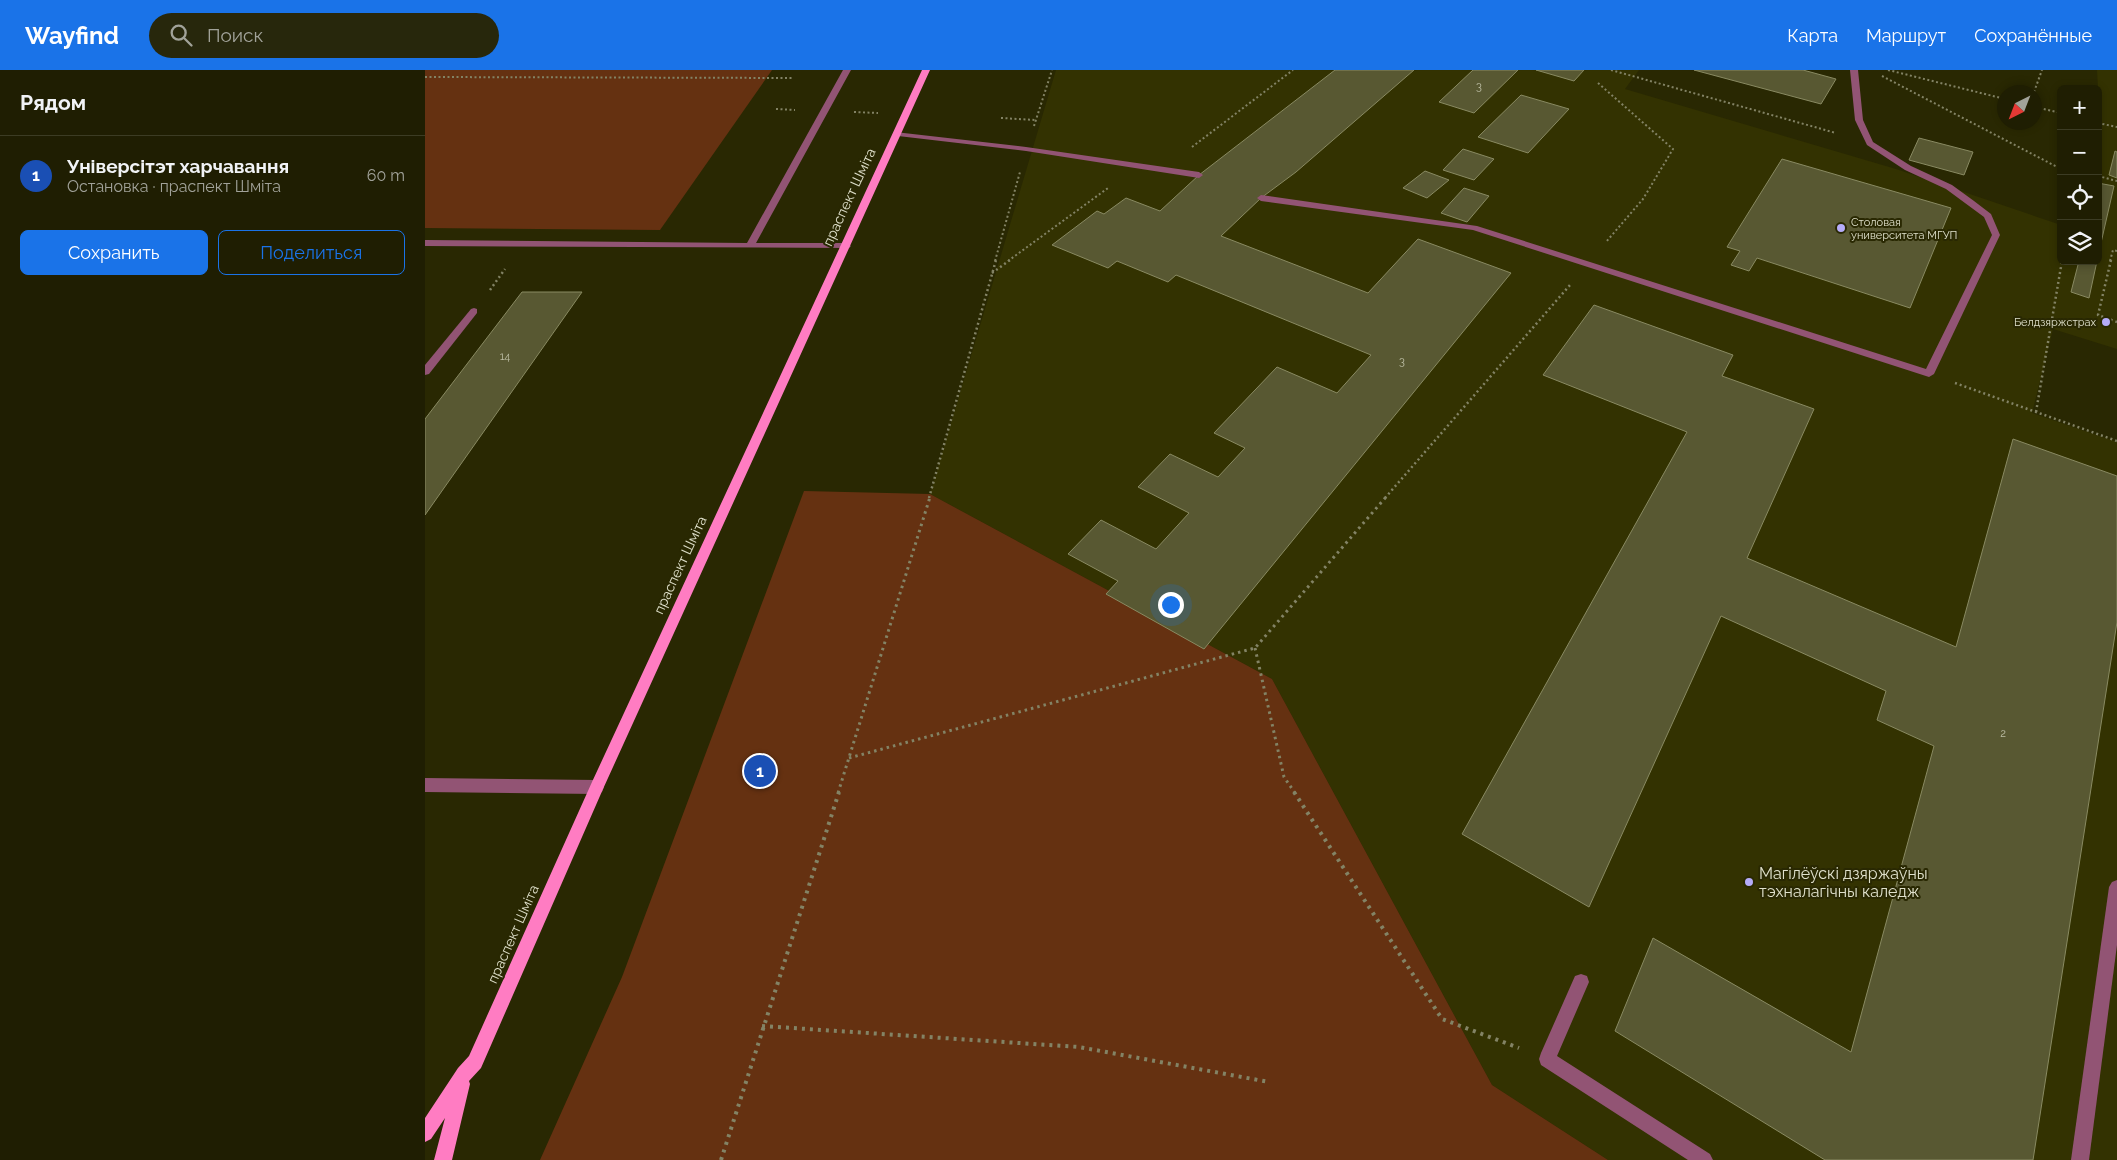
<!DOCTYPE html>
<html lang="ru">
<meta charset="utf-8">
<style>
:root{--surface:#1f1e02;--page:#27270c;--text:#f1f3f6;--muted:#a1a299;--line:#3c3c24;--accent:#1a73e8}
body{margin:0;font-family:Raleway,sans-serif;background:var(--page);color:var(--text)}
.controls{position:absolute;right:15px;top:15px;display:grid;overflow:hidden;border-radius:8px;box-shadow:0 2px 8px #0003}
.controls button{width:45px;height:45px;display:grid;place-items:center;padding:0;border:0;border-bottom:1px solid var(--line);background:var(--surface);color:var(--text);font:25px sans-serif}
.compass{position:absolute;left:1572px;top:15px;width:45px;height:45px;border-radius:50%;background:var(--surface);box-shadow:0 2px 8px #0003;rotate:222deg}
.you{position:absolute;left:745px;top:534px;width:18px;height:18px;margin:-12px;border:4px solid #fff;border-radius:50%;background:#1a73e8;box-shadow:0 0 0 8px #1a73e833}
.badge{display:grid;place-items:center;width:32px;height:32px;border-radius:50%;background:var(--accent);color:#fff;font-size:16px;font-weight:700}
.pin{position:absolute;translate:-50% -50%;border:2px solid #fff;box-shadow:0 1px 5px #0006}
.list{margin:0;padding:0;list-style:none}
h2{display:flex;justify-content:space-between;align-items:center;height:65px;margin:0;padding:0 20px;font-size:21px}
h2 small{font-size:16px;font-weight:400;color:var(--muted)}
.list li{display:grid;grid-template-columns:32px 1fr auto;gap:15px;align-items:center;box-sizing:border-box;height:80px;padding:0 20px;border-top:1px solid var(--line)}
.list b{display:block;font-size:19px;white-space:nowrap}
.list p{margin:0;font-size:16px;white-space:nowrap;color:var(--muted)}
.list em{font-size:16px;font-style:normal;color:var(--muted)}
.actions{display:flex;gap:10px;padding:15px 20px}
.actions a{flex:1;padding:11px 0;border:1px solid var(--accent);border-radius:8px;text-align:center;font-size:18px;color:var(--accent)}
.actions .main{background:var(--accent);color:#fff}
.icon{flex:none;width:28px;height:28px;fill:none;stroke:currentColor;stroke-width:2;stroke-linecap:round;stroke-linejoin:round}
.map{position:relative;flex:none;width:1692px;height:1090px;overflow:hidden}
header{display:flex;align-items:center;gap:30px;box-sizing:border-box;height:70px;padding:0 25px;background:var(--accent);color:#fff}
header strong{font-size:24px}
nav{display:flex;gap:28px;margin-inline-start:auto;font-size:18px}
.search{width:350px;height:45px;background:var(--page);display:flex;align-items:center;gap:12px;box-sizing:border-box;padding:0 18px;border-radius:28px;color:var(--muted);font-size:19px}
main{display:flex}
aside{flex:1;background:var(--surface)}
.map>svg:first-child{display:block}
.built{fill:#333201}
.green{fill:#653111}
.building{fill:#585832;stroke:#898a62}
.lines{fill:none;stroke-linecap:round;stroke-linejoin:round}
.path-far3{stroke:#838365;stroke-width:2;stroke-dasharray:2 2.5;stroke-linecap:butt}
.path-far2{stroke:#838365;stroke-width:2.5;stroke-dasharray:2 3;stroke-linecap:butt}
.path-far1{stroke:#838365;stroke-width:3;stroke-dasharray:2.5 4;stroke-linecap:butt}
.path{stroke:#838365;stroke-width:4;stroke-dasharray:3 5;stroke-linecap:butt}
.service{fill:#925474;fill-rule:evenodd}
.primary{fill:#ff7cc2;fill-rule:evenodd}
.poi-dot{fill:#b5acf9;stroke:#292802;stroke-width:2}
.labels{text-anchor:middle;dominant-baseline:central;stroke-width:4;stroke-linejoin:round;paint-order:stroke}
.number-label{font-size:11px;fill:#bebfa6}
.far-poi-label{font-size:11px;fill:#e0e1cc;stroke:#292802;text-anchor:start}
.street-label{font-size:14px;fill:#e0e1cc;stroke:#292802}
.near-poi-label{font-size:16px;fill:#e0e1cc;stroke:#292802;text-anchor:start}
</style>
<header>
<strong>Wayfind</strong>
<div class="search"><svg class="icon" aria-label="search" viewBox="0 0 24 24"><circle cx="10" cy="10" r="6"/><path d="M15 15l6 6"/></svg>Поиск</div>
<nav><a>Карта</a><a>Маршрут</a><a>Сохранённые</a></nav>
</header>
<main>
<aside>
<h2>Рядом<small></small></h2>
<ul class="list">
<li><span class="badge" style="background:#1a4fb4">1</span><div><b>Універсітэт харчавання</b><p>Остановка · праспект Шміта</p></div><em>60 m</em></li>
</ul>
<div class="actions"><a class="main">Сохранить</a><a>Поделиться</a></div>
</aside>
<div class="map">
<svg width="1692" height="1090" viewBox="0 0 1692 1090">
<rect width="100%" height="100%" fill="#292802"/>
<path class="built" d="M631 0H1214L1200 19 1471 99 1636 155V191H1673V67L1675 58 1672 0H1692V279L1628 259 1607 343 1692 372V1090H1183L1067 1015 847 609 505 424Z"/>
<g class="green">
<path d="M0 0H347L235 160 0 158Z"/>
<path d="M379 421 505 424 847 609 1067 1015 1183 1090H115L197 907Z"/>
</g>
<g class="building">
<path d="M910 0H989L871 102 836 128 796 166 943 223 993 169 1086 203 779 579 681 524 693 511 643 484 676 450 731 479 764 443 713 417 745 384 793 407 820 378 789 363 852 297 912 323 946 285 751 205 743 212 692 191 683 198 627 175 672 141 679 144 701 128 735 141 774 105Z"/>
<path d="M1048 0H1093L1049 43 1014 32Z"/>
<path d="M1111 0H1159L1149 11Z"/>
<path d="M1269 0H1378L1411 9 1396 34Z"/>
<path d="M1096 25 1144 39 1103 83 1053 67Z"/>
<path d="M1494 68 1548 82 1539 105 1484 90Z"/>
<path d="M1038 79 1069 89 1049 110 1018 100Z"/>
<path d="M1690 81 1692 82V108L1684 105Z"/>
<path d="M1357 89 1526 138 1485 238 1332 188 1324 201 1306 195 1315 181 1302 177Z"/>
<path d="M1000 101 1024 110 1002 128 978 118Z"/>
<path d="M1673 113 1689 116 1673 186Z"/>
<path d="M1039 118 1064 126 1042 152 1016 143Z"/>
<path d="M1654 191H1672L1664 228 1646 222Z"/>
<path d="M97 222H157L0 445V349Z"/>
<path d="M1169 235 1308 285 1297 306 1389 339 1322 488 1531 577 1588 369 1692 406V552L1608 1090H1400L1190 961 1228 868 1426 982 1509 676 1452 650 1461 621 1296 546 1164 837 1037 764 1262 362 1118 305Z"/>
</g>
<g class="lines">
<g class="path-far3">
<path d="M1186 0 1411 63"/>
<path d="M1463 0 1580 29"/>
<path d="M1457 6 1636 99"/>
<path d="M0 7 368 8"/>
<path d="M1173 13 1248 79 1218 129 1181 172"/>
<path d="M1609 22 1617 0"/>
<path d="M1610 37 1636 43"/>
<path d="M351 39 370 40"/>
<path d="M429 42 453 43"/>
<path d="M576 48 611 50"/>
<path d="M1673 53 1692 57"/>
<path d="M609 56 627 0"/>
<path d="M767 77 868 0"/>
<path d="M1673 106 1692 111"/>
<path d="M570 191 595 102"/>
<path d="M583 191 683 118"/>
<path d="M1685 191 1688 180 1692 181"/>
</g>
<g class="path-far2">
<path d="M1686 190 1673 245 1692 252"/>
<path d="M567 203 585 190"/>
<path d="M65 220 80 199"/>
<path d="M1530 313 1692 371"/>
<path d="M1611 342 1637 191"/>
<path d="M504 428 571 190"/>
<path d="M960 428 1145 215"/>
</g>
<g class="path-far1">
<path d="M830 578 859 707 870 723"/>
<path d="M424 688 830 578 961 427"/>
<path d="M413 723 505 427"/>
</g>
<g class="path">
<path d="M869 722 1017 949 1094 978"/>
<path d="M337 956 654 977 844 1012"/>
<path d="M296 1090 414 722"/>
</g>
<g class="service">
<path d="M418 0H426L331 173H421L426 176 424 178 0 176V170L322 173Z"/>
<path d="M1425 0H1433L1438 50 1448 72 1486 96 1527 115 1549 131 1566 144 1575 165 1509 304 1504 307 1048 160 836 131 832 128 836 125 1052 156 1501 299 1567 165 1559 147 1521 119 1480 100 1442 75 1430 50Z"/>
<path d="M470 62 601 77 774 102 778 105 774 108 601 81 473 66H470Z"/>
<path d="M49 238 52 239V243L4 304 0 305V295L46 239Z"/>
<path d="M0 708 172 710 177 712 179 717 177 722 172 724 0 722Z"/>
<path d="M1692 810V875L1664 1090H1646L1684 817 1687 812Z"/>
<path d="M1156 904 1162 906 1164 912 1132 986 1285 1084 1288 1090H1263L1116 995 1114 989 1116 983 1150 906Z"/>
</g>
<path class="primary" d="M497 0H505L178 719 56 998 44 1011 45 1014 27 1090H9L20 1048 6 1069 0 1072V1048L33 998 44 986 167 712Z"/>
</g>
<g class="poi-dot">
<circle cx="1416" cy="158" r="5"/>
<circle cx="1681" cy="252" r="5"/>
<circle cx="1324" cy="812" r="5"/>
</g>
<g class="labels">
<g class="number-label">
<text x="1054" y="16">3</text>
<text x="80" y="286">14</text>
<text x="977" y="291">3</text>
<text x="1578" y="663">2</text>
</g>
<g class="far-poi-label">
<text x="1426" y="152">Столовая<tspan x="1426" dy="13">университета МГУП</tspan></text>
<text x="1671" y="252" text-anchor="end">Белдзяржстрах</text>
</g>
<g class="street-label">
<text transform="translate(424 127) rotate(-65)">праспект Шміта</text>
<text transform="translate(255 495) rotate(-65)">праспект Шміта</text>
<text transform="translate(88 864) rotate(-66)">праспект Шміта</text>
</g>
<g class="near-poi-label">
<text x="1334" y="803">Магілёўскі дзяржаўны<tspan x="1334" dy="18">тэхналагічны каледж</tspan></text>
</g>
</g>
</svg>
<div class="controls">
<button>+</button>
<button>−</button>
<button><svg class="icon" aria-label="locate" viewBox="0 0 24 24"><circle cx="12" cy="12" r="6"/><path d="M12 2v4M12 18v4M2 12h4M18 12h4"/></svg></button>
<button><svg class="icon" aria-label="layers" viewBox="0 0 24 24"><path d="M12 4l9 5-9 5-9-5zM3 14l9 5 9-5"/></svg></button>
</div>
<svg class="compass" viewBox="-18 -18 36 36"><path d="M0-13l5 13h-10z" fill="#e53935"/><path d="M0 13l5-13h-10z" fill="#a1a299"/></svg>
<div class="you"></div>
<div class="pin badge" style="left:335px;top:701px;background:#1a4fb4">1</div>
</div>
</main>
